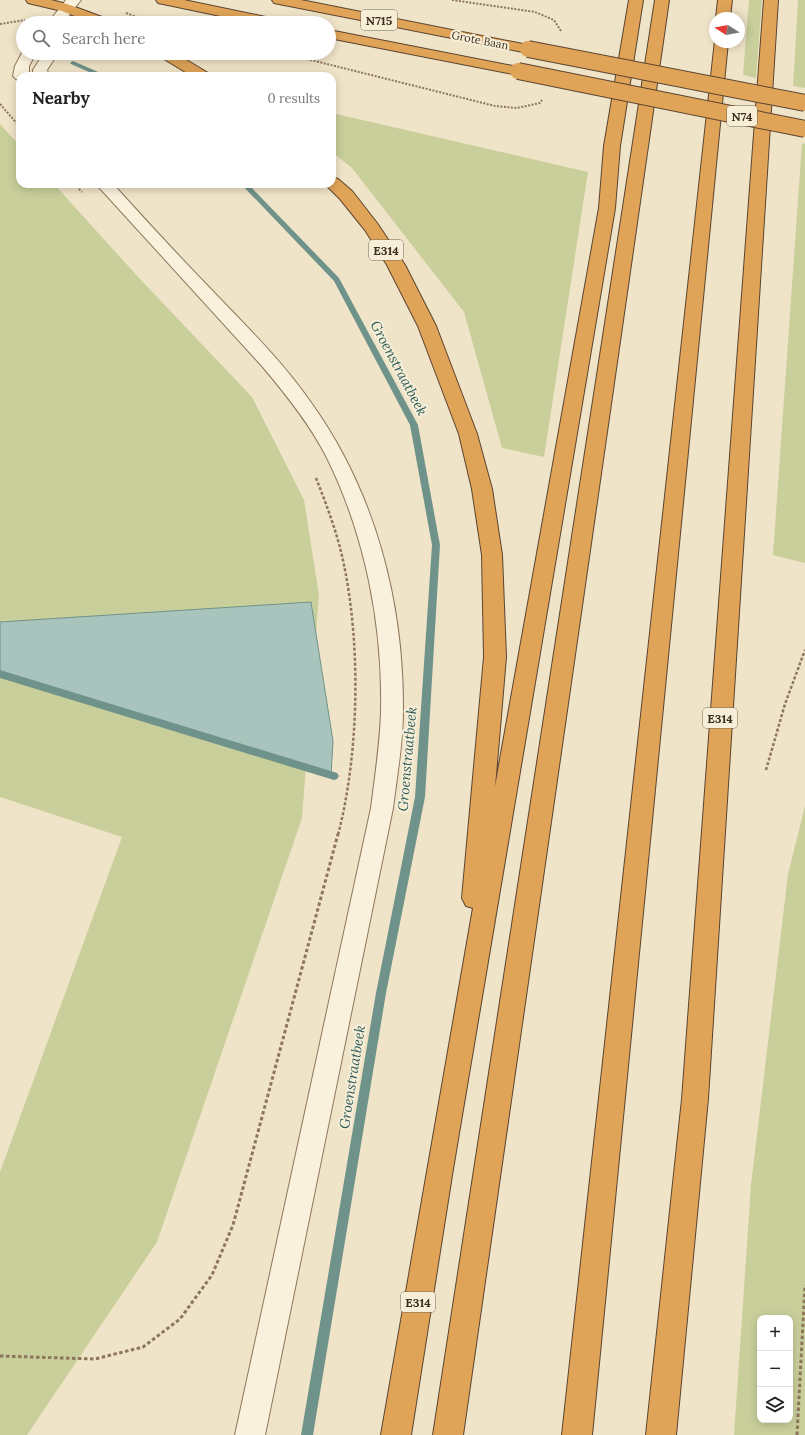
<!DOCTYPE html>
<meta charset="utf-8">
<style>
:root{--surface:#fff;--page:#f6f6f6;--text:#222;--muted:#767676;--line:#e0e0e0}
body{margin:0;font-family:Lora,serif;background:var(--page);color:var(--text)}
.controls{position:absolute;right:12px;bottom:12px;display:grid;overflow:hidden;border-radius:8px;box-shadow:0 2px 10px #0003}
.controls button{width:36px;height:36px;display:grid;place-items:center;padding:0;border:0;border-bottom:1px solid var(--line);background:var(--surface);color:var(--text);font:20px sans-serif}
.compass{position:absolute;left:709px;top:12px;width:36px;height:36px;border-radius:50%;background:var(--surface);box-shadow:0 2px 10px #0003;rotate:281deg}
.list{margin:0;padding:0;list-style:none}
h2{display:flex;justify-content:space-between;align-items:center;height:52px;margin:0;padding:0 16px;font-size:17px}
h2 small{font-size:13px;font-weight:400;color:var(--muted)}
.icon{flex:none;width:22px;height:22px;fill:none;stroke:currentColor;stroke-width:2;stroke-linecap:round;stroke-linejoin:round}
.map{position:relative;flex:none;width:805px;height:1435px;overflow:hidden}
.search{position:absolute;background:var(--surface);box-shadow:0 2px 10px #0003;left:16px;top:16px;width:320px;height:44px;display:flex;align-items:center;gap:10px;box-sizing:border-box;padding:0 14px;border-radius:22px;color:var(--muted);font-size:15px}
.panel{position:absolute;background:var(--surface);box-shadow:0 2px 10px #0003;left:16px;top:72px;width:320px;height:116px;border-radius:12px}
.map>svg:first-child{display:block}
.green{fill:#c9cf9b;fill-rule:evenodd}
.water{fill:#a9c4bc;stroke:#6f938a}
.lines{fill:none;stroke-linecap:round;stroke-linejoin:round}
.stream{fill:#6f938a;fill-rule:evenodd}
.minor-casing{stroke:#8d765c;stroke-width:2}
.highway-casing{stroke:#5b4430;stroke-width:2}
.path-far2{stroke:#8d765c;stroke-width:2;stroke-dasharray:2 1.5;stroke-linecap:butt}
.path-far1{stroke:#8d765c;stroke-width:2.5;stroke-dasharray:3 2;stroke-linecap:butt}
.path{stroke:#8d765c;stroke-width:3;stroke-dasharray:3.5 2.5;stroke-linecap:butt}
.minor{fill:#faf1dc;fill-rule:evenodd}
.highway{fill:#e0a458;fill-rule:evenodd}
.highway-bridge-casing{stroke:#5b4430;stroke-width:18;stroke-linecap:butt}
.highway-bridge{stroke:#e0a458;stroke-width:16}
.labels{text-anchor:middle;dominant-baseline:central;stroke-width:4;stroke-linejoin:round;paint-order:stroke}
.far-street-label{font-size:11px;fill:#3d2e20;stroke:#f7eed8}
.shield{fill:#f7eed8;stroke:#756857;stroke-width:1}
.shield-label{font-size:12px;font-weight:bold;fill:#3d2e20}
.water-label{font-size:14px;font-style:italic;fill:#2f5d5a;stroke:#f7eed8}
</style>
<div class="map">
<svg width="805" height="1435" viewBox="0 0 805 1435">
<rect width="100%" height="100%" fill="#f0e4c8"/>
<g class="green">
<path d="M749 0H762L756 78 743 75Z"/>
<path d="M798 0H805V88L793 86Z"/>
<path d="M332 113 588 172 544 457 502 448 464 312 352 168 332 152Z"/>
<path d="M0 124 20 146V184H54L139 278 252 397 304 500 319 595 302 818 157 1242 27 1435H0V1172L122 837 0 797Z"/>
<path d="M802 143 805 144V563L773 555Z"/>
<path d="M805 806V1435H734L751 1185 788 874ZM760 1318H790V1420H760Z"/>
</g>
<path class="water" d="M311 602 333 741 331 776 0 674V622Z"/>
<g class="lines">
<g class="stream">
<path d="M73 61 105 75 106 76H98L71 64 70 63Z"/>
<path d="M241 184H248L339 278 418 425 440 545 425 797 386 993 313 1435H301L376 993 415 797 432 545 410 425 334 281Z"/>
<path d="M0 670 334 772 337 773 339 776 337 779 334 780 0 678Z"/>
</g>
<g class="minor-casing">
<g id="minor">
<path d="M66 0H81L63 23H48Z"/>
<path d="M23 51V53H36L29 66V76H20V80L16 79 13 76 15 66Z"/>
<path d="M44 53H58L47 70 49 76H33V70Z"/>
<path d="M96 184H113C143 217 173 250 204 282 241 321 281 359 312 404 375 492 404 603 403 711 403 743 397 776 393 808L265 1435H235L371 808C375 776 380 744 381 712 383 625 365 534 326 456 309 423 285 393 261 365Z"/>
</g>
</g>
<g class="highway-casing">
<g id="highway">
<path d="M26 0H51L67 4 110 20 112 23H92L62 11 28 3Z"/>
<path d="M156 0H184L275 19 280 20 282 23H254L163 4 158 3Z"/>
<path d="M272 0H301L528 45 533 46 535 49 533 52 528 53 279 4 274 3Z"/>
<path d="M629 0H643L620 146 615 208 453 1169 411 1435H381L473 908 466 906 462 898 484 657 482 555 472 489 459 434 418 326 387 265 365 230 340 199 325 184H332V177L338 179 352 191 377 223 405 265 436 326 477 434 492 489 502 555 506 657 495 787 599 208 604 146Z"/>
<path d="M655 0H669L463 1435H433Z"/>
<path d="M718 0H732L730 18H716Z"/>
<path d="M764 0H778L708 1099 676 1435H646L682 1099Z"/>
<path d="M329 30 518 67 523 68 525 71 523 74 518 75 329 38Z"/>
<path d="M715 40V42H728L592 1435H562Z"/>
<path d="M157 53H175L208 73 211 76H192L159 56Z"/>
</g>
</g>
<g class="path-far2">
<path d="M452 0 535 12 554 20 561 31"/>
<path d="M126 13 153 23"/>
<path d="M0 24 25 20"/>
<path d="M283 53 495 106 517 108 540 103 542 100"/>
<path d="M0 104 20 127"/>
<path d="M74 184 82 192"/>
</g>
<g class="path-far1">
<path d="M316 478C327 506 338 535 344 565 361 647 359 754 338 835"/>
<path d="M766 770 785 704 805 650"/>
</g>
<g class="path">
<path d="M0 1356 95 1359 143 1347 180 1319 212 1275 233 1225 338 834"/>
<path d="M797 1435 805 1285"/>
</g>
<use href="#minor" class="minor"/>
<use href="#highway" class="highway"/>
<g class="highway-bridge-casing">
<g id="highway-bridge">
<path d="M528 49 805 103"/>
<path d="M518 71 805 129"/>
</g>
</g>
<use href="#highway-bridge" class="highway-bridge"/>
</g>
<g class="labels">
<g class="far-street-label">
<text transform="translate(480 40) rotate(11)">Grote Baan</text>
</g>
<g class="shield">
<rect x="361" y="10" width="36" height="20" rx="3"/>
<rect x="727" y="106" width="30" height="20" rx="3"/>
<rect x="369" y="240" width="34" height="20" rx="3"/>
<rect x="703" y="708" width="34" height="20" rx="3"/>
<rect x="401" y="1292" width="34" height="20" rx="3"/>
</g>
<g class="shield-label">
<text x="379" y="20">N715</text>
<text x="742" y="116">N74</text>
<text x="386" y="250">E314</text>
<text x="720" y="718">E314</text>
<text x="418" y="1302">E314</text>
</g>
<g class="water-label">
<text transform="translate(399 368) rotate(62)">Groenstraatbeek</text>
<text transform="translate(407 759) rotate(-85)">Groenstraatbeek</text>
<text transform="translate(352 1077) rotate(-81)">Groenstraatbeek</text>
</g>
</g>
</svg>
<div class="controls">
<button>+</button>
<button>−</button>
<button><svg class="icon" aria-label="layers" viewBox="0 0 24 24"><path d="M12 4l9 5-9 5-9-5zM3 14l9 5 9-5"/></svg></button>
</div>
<svg class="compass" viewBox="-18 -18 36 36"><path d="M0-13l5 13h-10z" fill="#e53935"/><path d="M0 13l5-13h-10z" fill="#767676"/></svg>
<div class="search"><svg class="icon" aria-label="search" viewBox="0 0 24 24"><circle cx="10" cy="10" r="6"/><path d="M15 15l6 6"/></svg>Search here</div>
<section class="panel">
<h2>Nearby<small>0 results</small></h2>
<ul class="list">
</ul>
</section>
</div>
